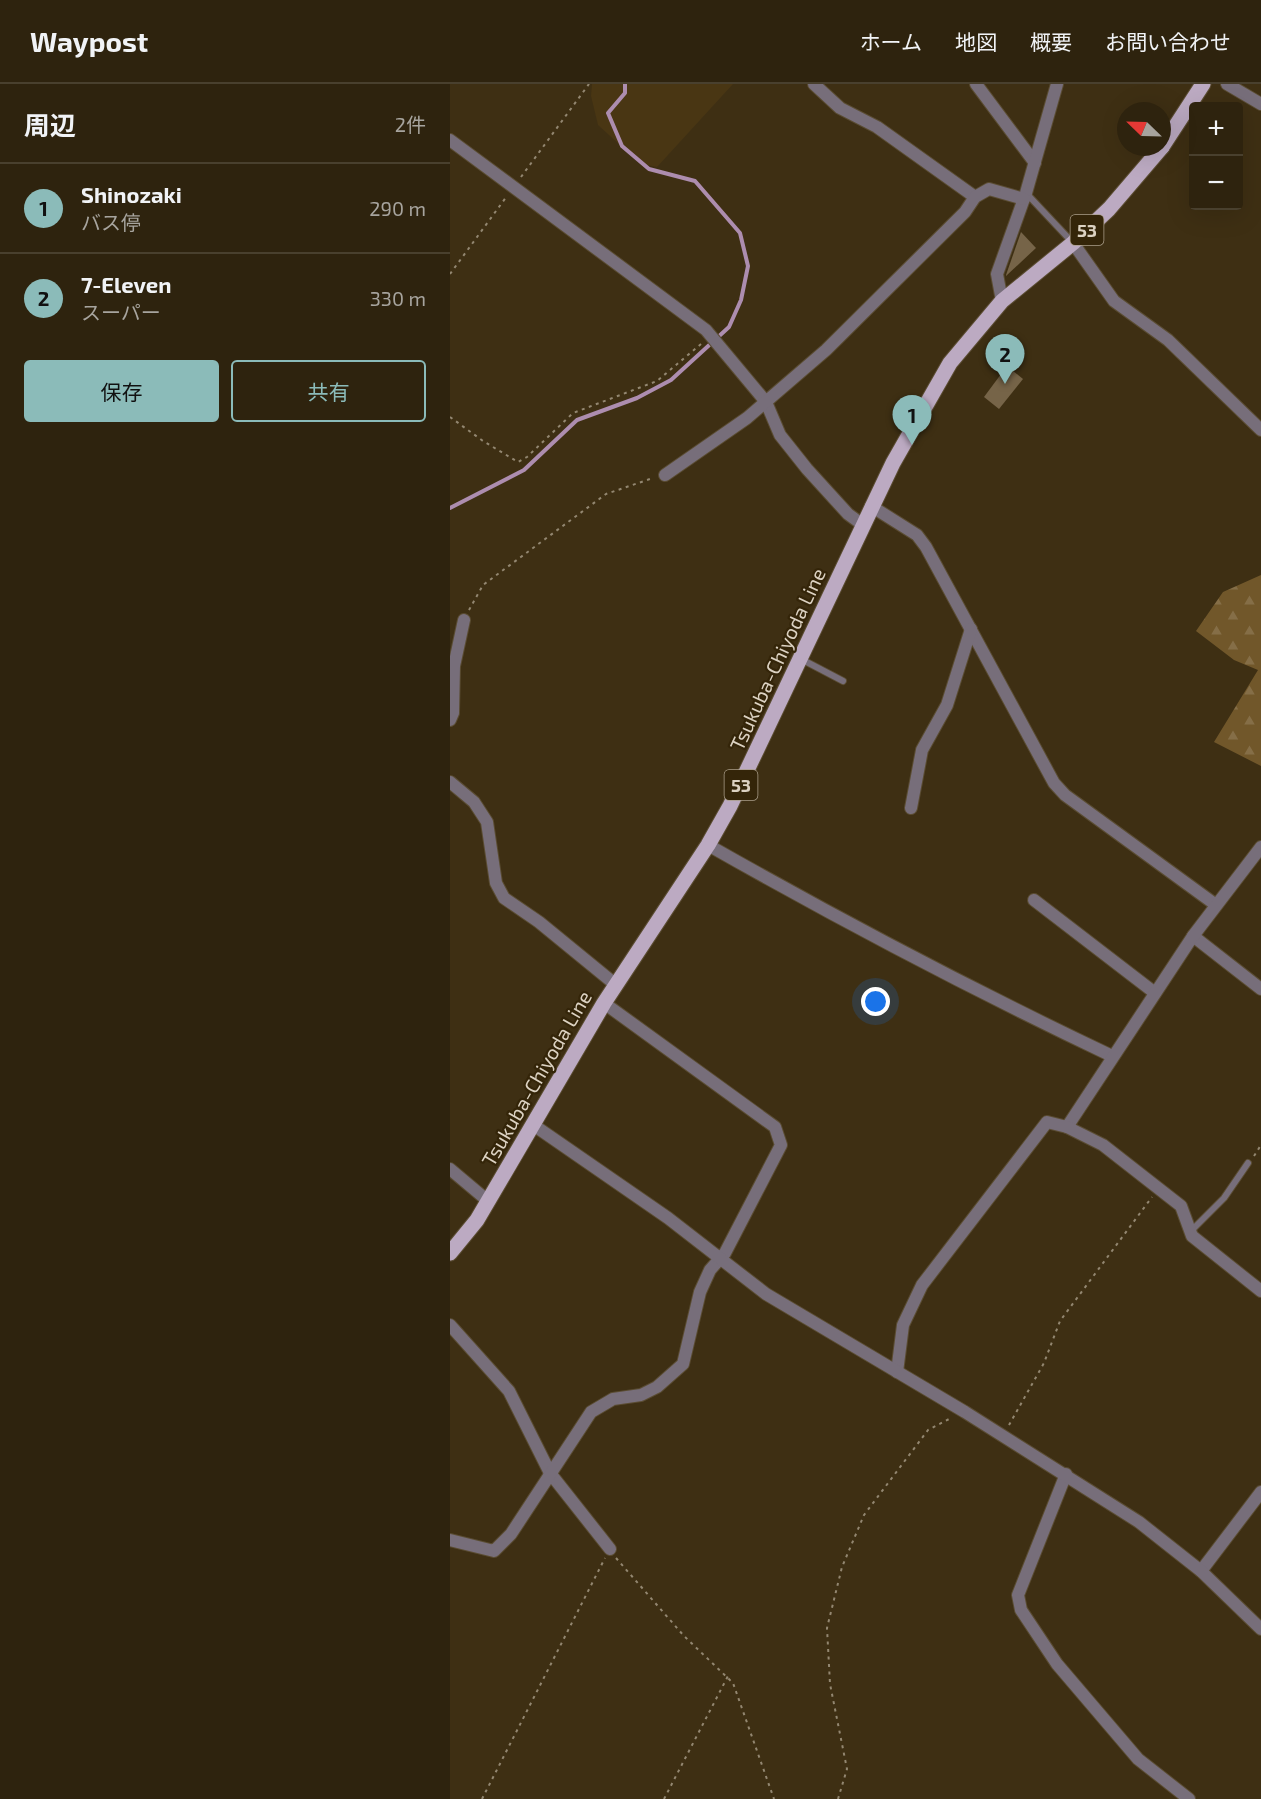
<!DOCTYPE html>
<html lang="ja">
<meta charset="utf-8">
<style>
:root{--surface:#2e230e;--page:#3a2f1c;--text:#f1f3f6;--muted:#a7a49e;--line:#49402e;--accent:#8bbbb9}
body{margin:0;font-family:"Exo 2","Noto Sans JP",sans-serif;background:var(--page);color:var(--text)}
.controls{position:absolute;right:18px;top:18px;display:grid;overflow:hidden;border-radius:6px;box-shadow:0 6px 24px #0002}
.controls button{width:54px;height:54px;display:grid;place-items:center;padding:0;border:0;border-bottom:2px solid var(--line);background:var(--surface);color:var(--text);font:30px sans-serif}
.compass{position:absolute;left:667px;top:18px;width:54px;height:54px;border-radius:50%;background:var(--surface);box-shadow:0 6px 24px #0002;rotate:293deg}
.you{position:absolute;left:426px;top:918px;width:21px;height:21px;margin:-15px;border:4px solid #fff;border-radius:50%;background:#1a73e8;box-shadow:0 0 0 9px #1a73e833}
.badge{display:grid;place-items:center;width:39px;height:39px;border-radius:50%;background:var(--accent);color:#111;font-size:20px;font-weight:700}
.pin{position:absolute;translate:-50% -50px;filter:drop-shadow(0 2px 3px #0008)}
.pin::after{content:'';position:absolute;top:32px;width:21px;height:18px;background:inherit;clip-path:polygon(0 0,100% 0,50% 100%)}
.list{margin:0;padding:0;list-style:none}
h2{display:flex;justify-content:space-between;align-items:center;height:78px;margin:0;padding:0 24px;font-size:26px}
h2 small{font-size:20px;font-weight:400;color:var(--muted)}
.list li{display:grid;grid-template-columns:39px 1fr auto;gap:18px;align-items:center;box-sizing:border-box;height:90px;padding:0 24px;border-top:2px solid var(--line)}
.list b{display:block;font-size:22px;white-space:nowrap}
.list p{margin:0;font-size:20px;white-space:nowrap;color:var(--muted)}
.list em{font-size:20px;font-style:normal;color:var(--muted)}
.actions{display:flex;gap:12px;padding:18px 24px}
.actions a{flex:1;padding:14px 0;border:2px solid var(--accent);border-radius:6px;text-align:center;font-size:21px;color:var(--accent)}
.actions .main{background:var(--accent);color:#111}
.map{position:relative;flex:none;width:811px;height:1715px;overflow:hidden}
header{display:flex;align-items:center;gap:36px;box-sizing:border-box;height:84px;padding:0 30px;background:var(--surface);border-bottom:2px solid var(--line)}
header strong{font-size:28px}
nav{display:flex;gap:33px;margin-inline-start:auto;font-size:21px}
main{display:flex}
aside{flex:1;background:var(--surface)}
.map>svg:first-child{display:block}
.built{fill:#493613}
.forest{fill:url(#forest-firs)}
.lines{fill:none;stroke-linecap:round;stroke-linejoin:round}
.stream{stroke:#ad8daf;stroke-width:4}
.building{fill:#766448}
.service-casing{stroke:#5a4c32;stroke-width:8}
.minor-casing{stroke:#5a4c32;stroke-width:14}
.tertiary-casing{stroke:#5a4c32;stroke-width:14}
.primary-casing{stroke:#5a4c32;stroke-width:17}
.path{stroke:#938771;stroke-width:2;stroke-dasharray:3 4.5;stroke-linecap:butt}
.service{stroke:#776e7a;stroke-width:6}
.minor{stroke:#776e7a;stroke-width:12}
.tertiary{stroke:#776e7a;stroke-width:12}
.primary{stroke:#bcaac2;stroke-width:15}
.labels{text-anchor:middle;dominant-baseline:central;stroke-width:4.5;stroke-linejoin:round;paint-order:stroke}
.shield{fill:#342509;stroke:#aa9e8a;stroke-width:1.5}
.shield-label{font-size:18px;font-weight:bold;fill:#dcd2c2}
.street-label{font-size:20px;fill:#dcd2c2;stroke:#342509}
</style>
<header>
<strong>Waypost</strong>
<nav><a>ホーム</a><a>地図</a><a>概要</a><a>お問い合わせ</a></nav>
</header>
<main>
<aside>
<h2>周辺<small>2件</small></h2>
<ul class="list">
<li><span class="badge">1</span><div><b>Shinozaki</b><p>バス停</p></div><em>290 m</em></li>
<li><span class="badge">2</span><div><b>7-Eleven</b><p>スーパー</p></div><em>330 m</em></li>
</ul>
<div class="actions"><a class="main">保存</a><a>共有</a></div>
</aside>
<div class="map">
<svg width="811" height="1715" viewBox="0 0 811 1715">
<defs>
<pattern id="forest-firs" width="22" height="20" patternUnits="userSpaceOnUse" patternTransform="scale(1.5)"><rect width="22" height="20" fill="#71572a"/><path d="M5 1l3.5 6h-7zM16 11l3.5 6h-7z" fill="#856e47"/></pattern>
</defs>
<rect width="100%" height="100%" fill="#3e2f13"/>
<path class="built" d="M142 0H283L207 83 191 80 148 41 141 12Z"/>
<path class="forest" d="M811 491V682L764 658 808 586 784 576 746 547 773 508Z"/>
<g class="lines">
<path class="stream" d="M0 424 74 386 127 336 187 314 221 296 279 243 291 216 298 182 290 149 245 97 199 85 172 62 158 29 175 9V0"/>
</g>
<g class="building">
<path d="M571 148 586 164 556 192V191Z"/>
<path d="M557 282 573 295 549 325 534 313Z"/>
</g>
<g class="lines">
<g class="service-casing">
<g id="service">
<path d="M577 110 623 159"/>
<path d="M351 575 393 597"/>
<path d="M741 1147 774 1114 798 1079"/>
</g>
</g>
<g class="minor-casing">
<g id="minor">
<path d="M364 0 390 24 427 43 525 113"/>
<path d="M526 0 585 79"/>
<path d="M777 0 811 20"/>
<path d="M0 56 256 246 316 318 330 351 357 385 398 430 413 441"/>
<path d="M623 159 664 217 718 256 811 346"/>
<path d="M552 217 547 190 576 109 607 0"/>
<path d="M215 391 297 334 376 266 515 128 525 113 539 105 574 115"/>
<path d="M421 422 467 451 476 463 604 699 615 711 766 821"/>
<path d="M0 636 3 629 4 582 14 536"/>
<path d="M0 698 24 718 37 738 46 799 54 814 89 838 166 901"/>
<path d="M461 724 472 666 497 621 521 545"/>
<path d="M258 761C390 836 525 907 662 972"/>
<path d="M584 816 705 909"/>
<path d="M743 852 811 905"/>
<path d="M617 1043 743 852 811 763"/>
<path d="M0 1085 38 1117"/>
<path d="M0 1241 59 1307 100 1389 160 1465"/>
<path d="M447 1288 453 1241 472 1201 597 1038 617 1043 653 1061 731 1122 742 1152 811 1207"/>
<path d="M616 1390 568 1511 571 1526 607 1580 688 1675 739 1715"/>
<path d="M0 1456 44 1467 61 1450 141 1328 163 1315 191 1311 207 1303 233 1280 250 1208 260 1186 275 1169 331 1061 325 1043 154 919"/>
<path d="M751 1487 811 1408"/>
</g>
</g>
<g class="tertiary-casing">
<path id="tertiary" d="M82 1040 218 1134 316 1210 515 1328 689 1438 751 1487 811 1545"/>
</g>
<g class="primary-casing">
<g id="primary">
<path d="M712 63 753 0"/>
<path d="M0 1169 27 1136 154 919 258 761 280 722 443 379 500 279 552 217 623 159 659 125 712 63"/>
</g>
</g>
<g class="path">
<path d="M71 93 139 0"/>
<path d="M0 190 57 112"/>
<path d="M0 333 33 357 68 378 77 373 123 329 207 297 251 260"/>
<path d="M19 526 33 501 156 410 203 394"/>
<path d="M804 1072 811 1061"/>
<path d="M559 1341 594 1279 610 1237 702 1113"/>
<path d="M166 1474 234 1552 283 1599 324 1715"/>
<path d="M32 1715 155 1474"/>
<path d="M214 1715 278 1592"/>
<path d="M388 1715 397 1685 380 1600 377 1544 392 1483 414 1431 478 1346 501 1334"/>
</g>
<use href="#service" class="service"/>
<use href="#minor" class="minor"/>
<use href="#tertiary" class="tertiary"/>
<use href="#primary" class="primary"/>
</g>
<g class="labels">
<g class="shield">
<rect x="620.5" y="131" width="33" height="30" rx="4.5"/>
<rect x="274.5" y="686" width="33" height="30" rx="4.5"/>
</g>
<g class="shield-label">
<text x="637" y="146">53</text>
<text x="291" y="701">53</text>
</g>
<g class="street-label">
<text transform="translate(327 575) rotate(-65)">Tsukuba-Chiyoda Line</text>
<text transform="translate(86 994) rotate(-60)">Tsukuba-Chiyoda Line</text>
</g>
</g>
</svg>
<div class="controls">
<button>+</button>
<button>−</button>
</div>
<svg class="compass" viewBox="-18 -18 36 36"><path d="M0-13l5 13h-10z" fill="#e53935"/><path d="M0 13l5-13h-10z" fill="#a7a49e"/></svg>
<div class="you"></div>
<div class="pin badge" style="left:462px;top:361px">1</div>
<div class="pin badge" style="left:555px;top:300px">2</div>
</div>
</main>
